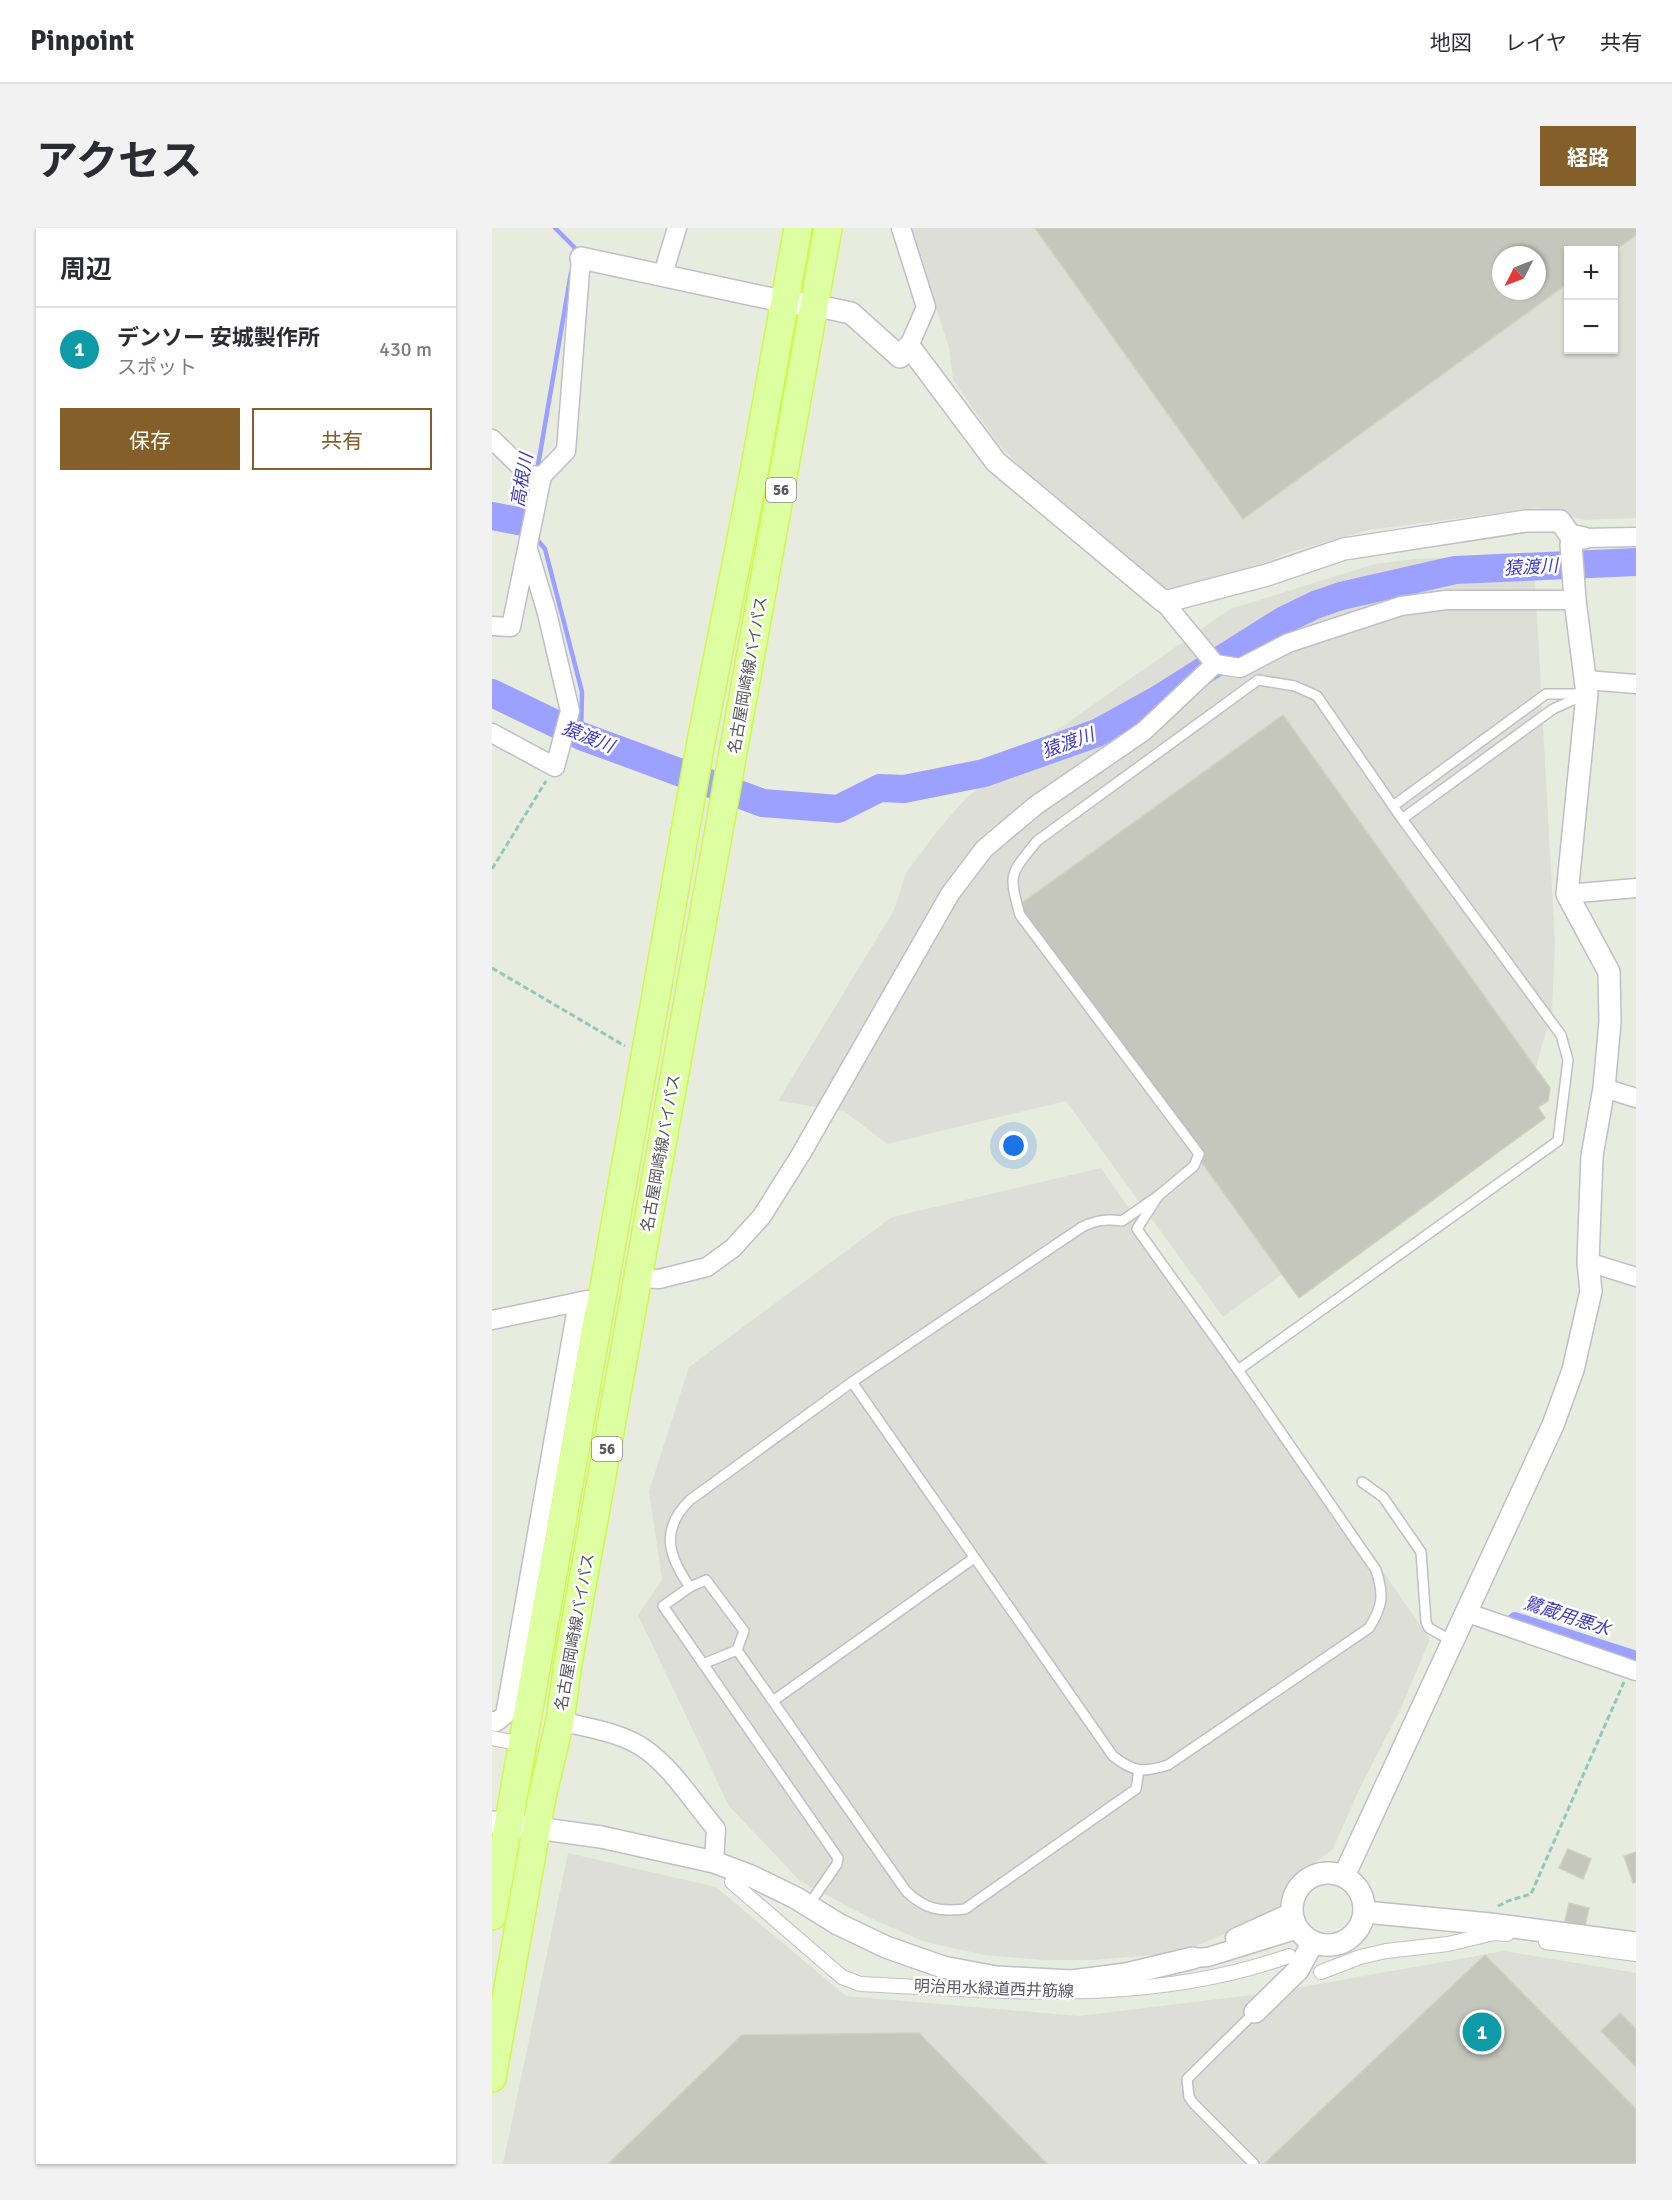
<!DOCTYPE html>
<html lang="ja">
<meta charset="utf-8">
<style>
:root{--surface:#fff;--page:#f2f2f3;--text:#2b2b33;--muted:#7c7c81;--line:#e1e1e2;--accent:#855f2a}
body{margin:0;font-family:Signika,"Noto Sans JP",sans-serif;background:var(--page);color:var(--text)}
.controls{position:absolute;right:18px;top:18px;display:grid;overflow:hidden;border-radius:0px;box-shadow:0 2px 4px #0004}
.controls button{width:54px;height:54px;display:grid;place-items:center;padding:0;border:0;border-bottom:2px solid var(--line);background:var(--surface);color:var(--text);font:30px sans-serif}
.compass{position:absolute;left:1000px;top:18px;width:54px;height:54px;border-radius:50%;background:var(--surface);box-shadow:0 2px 4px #0004;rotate:228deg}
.you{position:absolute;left:522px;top:918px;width:21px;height:21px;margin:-15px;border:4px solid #fff;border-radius:50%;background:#1a73e8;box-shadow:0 0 0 9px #1a73e833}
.badge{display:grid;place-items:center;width:39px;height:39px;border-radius:50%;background:var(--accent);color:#fff;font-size:20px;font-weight:700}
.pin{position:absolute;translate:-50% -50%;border:3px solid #fff;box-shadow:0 2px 6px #0006}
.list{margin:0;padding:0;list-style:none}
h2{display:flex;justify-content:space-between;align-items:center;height:78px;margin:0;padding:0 24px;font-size:26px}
h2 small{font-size:20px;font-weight:400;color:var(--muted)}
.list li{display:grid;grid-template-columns:39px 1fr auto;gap:18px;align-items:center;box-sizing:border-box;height:84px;padding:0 24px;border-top:2px solid var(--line)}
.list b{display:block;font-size:22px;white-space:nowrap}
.list p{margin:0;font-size:20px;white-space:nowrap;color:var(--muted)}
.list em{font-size:20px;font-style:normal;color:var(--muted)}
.actions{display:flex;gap:12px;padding:18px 24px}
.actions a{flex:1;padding:14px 0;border:2px solid var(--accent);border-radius:0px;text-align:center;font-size:21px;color:var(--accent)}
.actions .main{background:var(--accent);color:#fff}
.map{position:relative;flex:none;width:1144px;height:1936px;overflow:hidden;border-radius:0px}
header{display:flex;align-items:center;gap:36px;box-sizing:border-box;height:84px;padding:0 30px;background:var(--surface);border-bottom:2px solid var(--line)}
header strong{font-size:28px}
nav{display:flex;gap:33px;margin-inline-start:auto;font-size:21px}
.intro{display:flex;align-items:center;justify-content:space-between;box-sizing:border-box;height:144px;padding:0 36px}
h1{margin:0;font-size:42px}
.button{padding:15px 27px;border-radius:0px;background:var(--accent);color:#fff;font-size:21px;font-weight:700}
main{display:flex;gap:36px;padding:0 36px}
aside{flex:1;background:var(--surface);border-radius:0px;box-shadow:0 2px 4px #0004}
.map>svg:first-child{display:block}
.industrial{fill:#dddfd7;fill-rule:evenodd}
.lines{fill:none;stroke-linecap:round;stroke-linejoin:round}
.stream{stroke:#9ca0ff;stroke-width:4.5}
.canal{stroke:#9ca0ff;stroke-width:16}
.river{stroke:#9ca0ff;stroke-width:28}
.building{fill:#c5c7bc;stroke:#cdd1bd;stroke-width:1.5;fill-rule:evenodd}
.service-casing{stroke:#c0bec7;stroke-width:12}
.pedestrian-casing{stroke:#c0bec7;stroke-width:16}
.minor-casing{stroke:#c0bec7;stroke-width:21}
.tertiary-casing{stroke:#c0bec7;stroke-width:24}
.primary-casing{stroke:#cef94b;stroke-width:30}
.path{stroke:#92c7bd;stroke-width:3;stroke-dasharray:6 3;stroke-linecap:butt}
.service{stroke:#fff;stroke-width:9}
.pedestrian{stroke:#fff;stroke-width:14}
.minor{stroke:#fff;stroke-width:18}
.tertiary{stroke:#fff;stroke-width:21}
.primary{stroke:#ddffa1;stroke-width:27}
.labels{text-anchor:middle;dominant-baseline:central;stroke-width:5;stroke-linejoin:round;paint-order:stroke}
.shield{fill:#fff;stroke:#8b8a90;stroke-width:1.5}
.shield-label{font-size:15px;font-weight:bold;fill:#595861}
.street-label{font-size:16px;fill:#595861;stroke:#fff}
.water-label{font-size:18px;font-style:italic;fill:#3f39c8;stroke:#fff}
</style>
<header>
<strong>Pinpoint</strong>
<nav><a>地図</a><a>レイヤ</a><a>共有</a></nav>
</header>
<div class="intro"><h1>アクセス</h1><a class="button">経路</a></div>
<main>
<aside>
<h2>周辺<small></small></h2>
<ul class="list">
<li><span class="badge" style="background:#0f9aa8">1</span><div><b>デンソー 安城製作所</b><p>スポット</p></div><em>430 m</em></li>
</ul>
<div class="actions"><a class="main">保存</a><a>共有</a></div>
</aside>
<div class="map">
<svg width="1144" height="1936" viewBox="0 0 1144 1936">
<rect width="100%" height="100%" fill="#e8ecdf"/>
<g class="industrial">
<path d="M418 0H1144V290L1092 292 1044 280 877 302 798 324 682 375H667L507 217 461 152 457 120ZM1076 22H1122V122H1076ZM1009 27H1045V63H1009Z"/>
<path d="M1035 327 1042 334 1063 715 1060 782 1036 868 731 1089 574 873 395 916 352 883 286 873 402 682 414 645 446 602 474 570 519 534 738 381 883 336 922 331Z"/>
<path d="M609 940 938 1411 909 1480 867 1562 841 1621 797 1654 788 1682 779 1688 686 1725 600 1732H550L492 1727 430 1713 374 1688 308 1653 237 1578 146 1387 170 1352 157 1263 197 1139 400 989Z"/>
<path d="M76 1625 224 1659 354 1768 587 1788 776 1765 1012 1723 1144 1745V1936H11Z"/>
</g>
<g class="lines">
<g class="stream">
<path d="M63 0 83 20 82 27"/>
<path d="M45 243 79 45"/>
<path d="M42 308 53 321 90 464 89 508"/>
</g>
<path class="canal" d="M1023 1392 1144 1431"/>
<g class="river">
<path d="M0 288 36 295"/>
<path d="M0 465 89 508 271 575 346 581 388 560 412 561 492 545 605 505 665 472 792 392 823 377 849 368 963 342 1144 334"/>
</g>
</g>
<g class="building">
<path d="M543 0H1144V7L1122 23 1076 22V55L751 291ZM1009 27H1045V63H1009Z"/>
<path d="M791 487 1058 860 1056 873 1046 879 1053 890 807 1070 526 678Z"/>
<path d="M1076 1621 1099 1631 1091 1651 1067 1640Z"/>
<path d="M1144 1624V1654L1141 1655 1132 1628Z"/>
<path d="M1077 1675 1097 1680 1093 1698 1073 1693Z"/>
<path d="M993 1727 1144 1881V1936H772Z"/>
<path d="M1128 1785 1144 1801V1839L1109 1803Z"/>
<path d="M427 1805 555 1936H116L250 1807Z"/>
</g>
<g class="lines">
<g class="service-casing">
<g id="service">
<path d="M901 578 1054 466H1095"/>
<path d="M910 591 1061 481 1090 468"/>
<path d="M666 968 702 938 707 926 528 687C516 644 518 647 545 613L766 452 803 458 825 468 910 591 1069 807 1076 832 1066 913 746 1142"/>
<path d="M360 1154 621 1528C641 1544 651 1545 676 1537L877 1400C891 1378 892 1367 884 1342L746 1142 645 1001 666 968 630 993C614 991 604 992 590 999L360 1154 198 1272C168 1301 176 1328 198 1359L214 1352 252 1403 245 1422 414 1663C432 1681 448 1684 473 1681L644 1561 647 1542"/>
<path d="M870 1254 891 1269 929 1324 934 1394 937 1400 960 1413"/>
<path d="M198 1359 171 1378 346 1630 345 1636 316 1678"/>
<path d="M211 1436 245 1422"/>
<path d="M281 1473 482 1330"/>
<path d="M762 1936 702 1876 697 1869 695 1851 763 1784"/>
</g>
</g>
<g class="pedestrian-casing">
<g id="pedestrian">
<path d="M0 1510 15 1513"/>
<path d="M240 1654 350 1749 368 1756C516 1763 655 1778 797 1728"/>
<path d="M1054 1714 1144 1726"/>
<path d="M829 1744 868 1729 894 1723 956 1716 1002 1705 1015 1706"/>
</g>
</g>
<g class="minor-casing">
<g id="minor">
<path d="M409 0 434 79 417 118"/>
<path d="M171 46 185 0"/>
<path d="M0 211 37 247 50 248 74 223 89 30"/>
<path d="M1092 310 1144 309"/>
<path d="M672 374 723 436"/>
<path d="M0 398 19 399 50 248"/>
<path d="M1094 452 1144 456"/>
<path d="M0 505 63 539 78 483 55 385 36 321"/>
<path d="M1075 666 1144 660"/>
<path d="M1112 860 1144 870"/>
<path d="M1096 1034 1144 1049"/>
<path d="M146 1050 167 1051 215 1039 241 1020 270 988 309 926 458 666 492 621 543 578 652 503 723 436 748 440 796 415 909 378 954 372H1083"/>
<path d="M0 1092 95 1072"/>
<path d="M973 1384 1144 1443"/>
<path d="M0 1493 4 1494 13 1487 86 1074"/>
<path d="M68 1493C95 1500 129 1504 153 1521 181 1541 202 1575 224 1601L222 1634"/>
<path d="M743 1710 800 1684"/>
<path d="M701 1730 716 1729 800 1703 808 1702"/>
</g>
</g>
<g class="tertiary-casing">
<g id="tertiary">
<path d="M89 30 294 74 321 77 359 85 408 129 417 118 504 234 672 374 775 347 852 321 1034 293H1068L1078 307 1092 310"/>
<path d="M0 1594 109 1609 222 1634 259 1648 304 1670 346 1696 394 1719 451 1739 504 1749 580 1753 634 1746 701 1730"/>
<circle cx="836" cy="1681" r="36"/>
<path d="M852 1648 1061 1197 1081 1142 1099 1063 1096 1034 1100 928 1112 860 1118 794 1117 744 1075 666 1095 466 1083 372 1079 316"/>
<path d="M873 1684 998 1696 1144 1715"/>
<path d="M763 1784 806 1742 821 1714"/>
</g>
</g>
<g class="primary-casing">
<g id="primary">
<path d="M0 1688 209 514 261 250 306 0"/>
<path d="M0 1850 50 1569 68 1493 76 1435 336 0"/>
</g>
</g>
<g class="path">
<path d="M0 641 54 553"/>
<path d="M0 740 133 818"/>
<path d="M1006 1678 1016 1673 1039 1666 1132 1454"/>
</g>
<use href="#service" class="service"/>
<use href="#pedestrian" class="pedestrian"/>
<use href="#minor" class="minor"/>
<use href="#tertiary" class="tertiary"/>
<use href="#primary" class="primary"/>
</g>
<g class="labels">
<g class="shield">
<rect x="274" y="250" width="30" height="24" rx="4.5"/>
<rect x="100" y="1209" width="30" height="24" rx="4.5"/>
</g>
<g class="shield-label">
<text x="289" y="262">56</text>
<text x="115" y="1221">56</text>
</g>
<g class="street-label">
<text transform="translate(256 447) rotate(-80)">名古屋岡崎線バイパス</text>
<text transform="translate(169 925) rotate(-80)">名古屋岡崎線バイパス</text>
<text transform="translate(83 1404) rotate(-80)">名古屋岡崎線バイパス</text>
<text transform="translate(502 1761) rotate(2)">明治用水緑道西井筋線</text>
</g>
<g class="water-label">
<text transform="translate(30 252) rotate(-80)">高根川</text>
<text transform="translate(1039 339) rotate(-3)">猿渡川</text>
<text transform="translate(96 509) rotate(22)">猿渡川</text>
<text transform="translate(576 515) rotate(-20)">猿渡川</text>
<text transform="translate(1075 1388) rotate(18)">鷺蔵用悪水</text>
</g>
</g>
</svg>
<div class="controls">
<button>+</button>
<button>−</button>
</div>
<svg class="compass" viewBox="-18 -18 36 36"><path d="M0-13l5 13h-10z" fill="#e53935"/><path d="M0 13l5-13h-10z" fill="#7c7c81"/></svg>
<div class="you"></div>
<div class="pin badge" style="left:990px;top:1804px;background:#0f9aa8">1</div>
</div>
</main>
